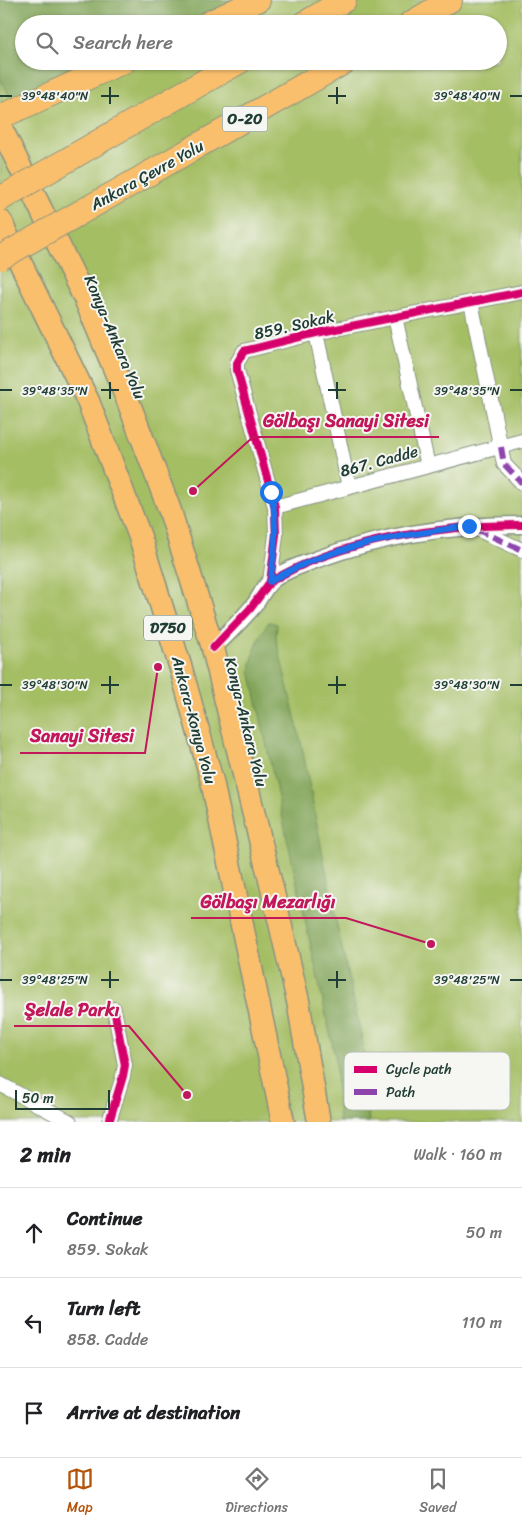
<!DOCTYPE html>
<meta charset="utf-8">
<style>
:root{--surface:#fff;--page:#f6f6f6;--text:#202124;--muted:#757577;--line:#e0e0e0;--accent:#b45309}
body{margin:0;font-family:Sriracha,sans-serif;background:var(--page);color:var(--text)}
.scale{position:absolute;left:15px;bottom:12px;width:95px;box-sizing:border-box;padding-left:5px;border:2px solid #1f3d34;border-top:0;font-size:14px;line-height:18px;white-space:nowrap;color:#1f3d34;-webkit-text-stroke:4px #f6f6f2;paint-order:stroke}
.stop{position:absolute;width:15px;height:15px;margin:-11px;border:4px solid #1a73e8;border-radius:50%;background:#fff}
.stop.end{background:#1a73e8;border-color:#fff;box-shadow:0 1px 5px #0008}
.list{margin:0;padding:0;list-style:none}
h2{display:flex;justify-content:space-between;align-items:center;height:65px;margin:0;padding:0 20px;font-size:21px}
h2 small{font-size:16px;font-weight:400;color:var(--muted)}
.list li{display:grid;grid-template-columns:32px 1fr auto;gap:15px;align-items:center;box-sizing:border-box;height:90px;padding:0 20px;border-top:1px solid var(--line)}
.list b{display:block;font-size:19px;white-space:nowrap}
.list p{margin:0;font-size:16px;white-space:nowrap;color:var(--muted)}
.list em{font-size:16px;font-style:normal;color:var(--muted)}
.icon{flex:none;width:28px;height:28px;fill:none;stroke:currentColor;stroke-width:2;stroke-linecap:round;stroke-linejoin:round}
.map{position:relative;flex:none;width:522px;height:1122px;overflow:hidden}
.search{position:absolute;background:var(--surface);box-shadow:0 1px 4px #0004;left:15px;right:15px;top:15px;height:55px;display:flex;align-items:center;gap:12px;box-sizing:border-box;padding:0 18px;border-radius:28px;color:var(--muted);font-size:19px}
.sheet{height:335px;background:var(--surface)}
nav{display:flex;justify-content:space-around;align-items:center;box-sizing:border-box;height:70px;border-top:1px solid var(--line);background:var(--surface);font-size:14px;color:var(--muted)}
nav a{display:grid;justify-items:center;gap:2px}
nav .on{color:var(--accent)}
.map>svg:first-child{display:block}
.green{fill:#a4be64;stroke:#627e4c;fill-rule:evenodd}
.forest{fill:#83a55a;stroke:#517147}
.lines{fill:none;stroke-linecap:round;stroke-linejoin:round}
.minor-casing{stroke:#869280;stroke-width:16}
.tertiary-casing{stroke:#869280;stroke-width:19}
.trunk-casing{stroke:#869280;stroke-width:25}
.motorway-casing{stroke:#869280;stroke-width:26}
.minor{stroke:#fff;stroke-width:14}
.tertiary{stroke:#fff;stroke-width:16}
.trunk{stroke:#f9bf6d;stroke-width:22}
.motorway{stroke:#f9bf6d;stroke-width:24}
.motorway-bridge-casing{stroke:#869280;stroke-width:26;stroke-linecap:butt}
.motorway-bridge{stroke:#f9bf6d;stroke-width:24}
.quiet{stroke:#8e44ad;stroke-width:6;stroke-dasharray:12 6;stroke-linecap:butt}
.cycleway-casing{stroke:#f6f6f2;stroke-width:11}
.cycleway{stroke:#d6006c;stroke-width:8}
.route{stroke:#1a73e8;stroke-width:6}
.ticks{fill:none;stroke:#1f3d34;stroke-width:2}
.labels{text-anchor:middle;dominant-baseline:central;stroke-width:4;stroke-linejoin:round;paint-order:stroke}
.shield{fill:#f6f6f2;stroke:#60746d;stroke-width:1}
.shield-label{font-size:15px;font-weight:bold;fill:#1f3d34}
.street-label{font-size:16px;fill:#1f3d34;stroke:#f6f6f2}
.key{fill:#f6f6f2;stroke:#b6beb9;stroke-width:1}
.key-label{font-size:14px;fill:#1f3d34}
.ticks-label{font-size:12px;text-anchor:middle;fill:#1f3d34;stroke:#f6f6f2;stroke-width:4;stroke-linejoin:round;paint-order:stroke}
.leader{fill:none;stroke:#c2185b;stroke-width:2}
.callout-dot{fill:#c2185b;stroke:#f6f6f2;stroke-width:2}
.callout-label{font-size:18px;text-anchor:middle;font-weight:bold;fill:#c2185b;stroke:#f6f6f2;stroke-width:4;stroke-linejoin:round;paint-order:stroke}
</style>
<div class="map">
<svg width="522" height="1122" viewBox="0 0 522 1122">
<rect width="100%" height="100%" fill="#f6f6f2"/>
<filter id="ink" filterUnits="userSpaceOnUse"><feTurbulence type="fractalNoise" baseFrequency=".02" numOctaves="2"/><feDisplacementMap in="SourceGraphic" scale="10" xChannelSelector="R" yChannelSelector="G"/><feConvolveMatrix kernelMatrix="1 2 1 2 8 2 1 2 1" color-interpolation-filters="sRGB"/></filter>
<filter id="wash" filterUnits="userSpaceOnUse"><feTurbulence type="fractalNoise" baseFrequency=".0096" numOctaves="4" result="noise"/><feDisplacementMap in="SourceGraphic" scale="20" xChannelSelector="R" yChannelSelector="G"/><feGaussianBlur stdDeviation="1.12" result="paint"/><feColorMatrix in="noise" values="0 0 0 0 0 0 0 0 0 0 0 0 0 0 0 0 0 1.4 0 .05"/><feComposite in="paint" operator="in"/></filter>
<g filter="url(#wash)">
<rect width="100%" height="100%" fill="#ece6cb"/>
<path class="green" d="M0 0H522V1122H0ZM24 24H498V61H24Z"/>
<g class="forest">
<path d="M0 0H242L190 24H24V61H109L13 103 0 78Z"/>
<path d="M269 622 277 624 276 639 301 742 334 912 363 1044 369 1122H339L335 1056 250 670C252 655 260 634 269 622Z"/>
</g>
</g>
<g filter="url(#ink)">
<g class="lines">
<g class="minor-casing">
<g id="minor">
<path d="M471 302 504 464 522 483"/>
<path d="M395 317 428 466"/>
<path d="M316 333 349 487"/>
<path d="M275 507 522 441"/>
<path d="M470 526 522 550"/>
<path d="M270 582 276 535 275 507 237 370V363L244 351 316 333 522 292"/>
<path d="M0 1084 70 1122"/>
<path d="M109 1122 123 1076 125 1065 114 1009"/>
</g>
</g>
<g class="tertiary-casing">
<path id="tertiary" d="M213 648C227 634 242 620 255 604 260 597 264 588 270 582 282 571 302 565 318 559 383 535 452 525 522 525"/>
</g>
<g class="trunk-casing">
<g id="trunk">
<path d="M0 126 86 301 128 401 170 511 213 648 271 884 298 1001 319 1122"/>
<path d="M0 221 88 401 140 537 182 672 212 781 283 1122"/>
</g>
</g>
<g class="motorway-casing">
<g id="motorway">
<path d="M207 24 258 0"/>
<path d="M304 24 344 0"/>
<path d="M410 24 450 0"/>
<path d="M0 117 124 61"/>
<path d="M119 130 240 61"/>
<path d="M143 177 346 61"/>
<path d="M0 222 2 225"/>
</g>
</g>
<use href="#minor" class="minor"/>
<use href="#tertiary" class="tertiary"/>
<use href="#trunk" class="trunk"/>
<use href="#motorway" class="motorway"/>
<g class="motorway-bridge-casing">
<g id="motorway-bridge">
<path d="M0 199 119 130"/>
<path d="M0 258 143 177"/>
</g>
</g>
<use href="#motorway-bridge" class="motorway-bridge"/>
<g class="quiet">
<path d="M501 447 504 464 522 483"/>
<path d="M476 529 522 550"/>
</g>
<g class="cycleway-casing">
<g id="cycleway">
<path d="M270 582C340 539 441 525 522 525"/>
<path d="M213 648 250 609 270 582 276 535 275 507 271 492 237 370V363L244 351 316 333 522 292"/>
<path d="M109 1122 123 1076 125 1065 114 1009"/>
</g>
</g>
<use href="#cycleway" class="cycleway"/>
</g>
</g>
<g class="lines" filter="url(#ink)">
<path class="route" d="M271 492C278 524 275 550 270 582 329 545 401 535 469 526"/>
</g>
<path class="ticks" d="M110 87V104M337 87V104M0 96H12M101 96H119M328 96H346M510 96H522M110 382V399M337 382V399M0 390H12M101 390H119M328 390H346M510 390H522M110 676V694M337 676V694M0 685H12M101 685H119M328 685H346M510 685H522M110 971V988M337 971V988M0 980H12M101 980H119M328 980H346M510 980H522"/>
<g class="labels">
<g class="shield">
<rect x="222.5" y="106.5" width="45" height="25" rx="4"/>
<rect x="144" y="615.5" width="48" height="25" rx="4"/>
</g>
<g class="shield-label">
<text x="245" y="119">O-20</text>
<text x="168" y="628">D750</text>
</g>
<g class="street-label">
<text transform="translate(147 175) rotate(-29)">Ankara Çevre Yolu</text>
<text transform="translate(294 325) rotate(-13)">859. Sokak</text>
<text transform="translate(115 337) rotate(67)">Konya-Ankara Yolu</text>
<text transform="translate(379 461) rotate(-15)">867. Cadde</text>
<text transform="translate(194 720) rotate(75)">Ankara-Konya Yolu</text>
<text transform="translate(246 722) rotate(76)">Konya-Ankara Yolu</text>
</g>
</g>
<rect x="344" y="1052" width="166" height="58" rx="8" class="key"/>
<rect x="354" y="1066" width="23" height="7" fill="#d6006c"/>
<rect x="354" y="1089" width="23" height="6" fill="#8e44ad"/>
<g class="key-label">
<text x="386" y="1074">Cycle path</text>
<text x="386" y="1097">Path</text>
</g>
<g class="ticks-label">
<text x="55" y="100">39°48'40"N</text>
<text x="467" y="100">39°48'40"N</text>
<text x="55" y="395">39°48'35"N</text>
<text x="467" y="395">39°48'35"N</text>
<text x="55" y="689">39°48'30"N</text>
<text x="467" y="689">39°48'30"N</text>
<text x="55" y="984">39°48'25"N</text>
<text x="467" y="984">39°48'25"N</text>
</g>
<path class="leader" d="M193 491L253 437H439M158 667L145 753H20M431 944L346 918H191M187 1095L129 1026H14"/>
<g class="callout-dot">
<circle cx="193" cy="491" r="5"/>
<circle cx="158" cy="667" r="5"/>
<circle cx="431" cy="944" r="5"/>
<circle cx="187" cy="1095" r="5"/>
</g>
<g class="callout-label">
<text x="346" y="427">Gölbaşı Sanayi Sitesi</text>
<text x="82" y="742">Sanayi Sitesi</text>
<text x="268" y="908">Gölbaşı Mezarlığı</text>
<text x="72" y="1016">Şelale Parkı</text>
</g>
</svg>
<div class="scale">50 m</div>
<div class="stop" style="left:271px;top:492px"></div>
<div class="stop end" style="left:469px;top:526px"></div>
<div class="search"><svg class="icon" aria-label="search" viewBox="0 0 24 24"><circle cx="10" cy="10" r="6"/><path d="M15 15l6 6"/></svg>Search here</div>
</div>
<section class="sheet">
<h2>2 min<small>Walk · 160 m</small></h2>
<ul class="list">
<li><svg class="icon" aria-label="ahead" viewBox="0 0 24 24"><path d="M12 20V5M6 11l6-6 6 6"/></svg><div><b>Continue</b><p>859. Sokak</p></div><em>50 m</em></li>
<li><svg class="icon" aria-label="left" viewBox="0 0 24 24"><path d="M17 20v-9H6M10 6l-5 5 5 5"/></svg><div><b>Turn left</b><p>858. Cadde</p></div><em>110 m</em></li>
<li><svg class="icon" aria-label="arrive" viewBox="0 0 24 24"><path d="M6 21V4h12l-3 4 3 4H6"/></svg><div><b>Arrive at destination</b></div></li>
</ul>
</section>
<nav>
<a class="on"><svg class="icon" aria-label="map" viewBox="0 0 24 24"><path d="M3 6l6-2 6 2 6-2v14l-6 2-6-2-6 2zM9 4v14M15 6v14"/></svg>Map</a>
<a><svg class="icon" aria-label="directions" viewBox="0 0 24 24"><path d="M12 3l9 9-9 9-9-9zM9 14v-3h6M13 9l2 2-2 2"/></svg>Directions</a>
<a><svg class="icon" aria-label="saved" viewBox="0 0 24 24"><path d="M7 4h10v16l-5-4-5 4z"/></svg>Saved</a>
</nav>
